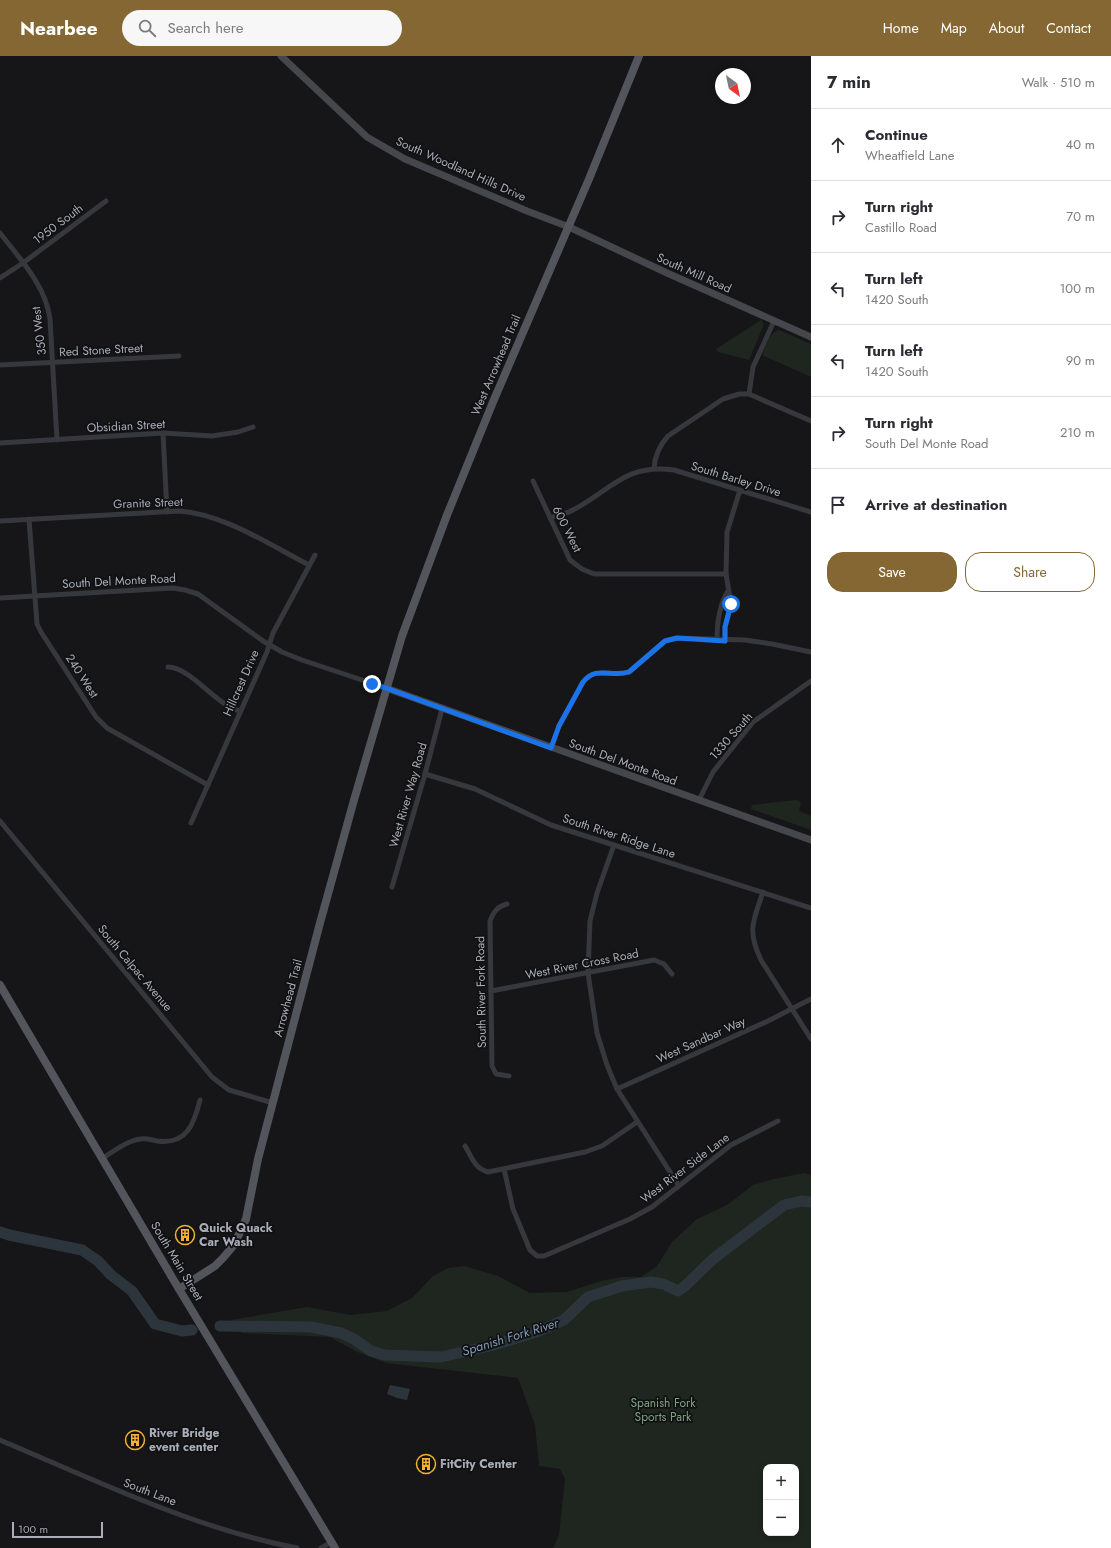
<!DOCTYPE html>
<meta charset="utf-8">
<style>
:root{--surface:#fff;--page:#f7f7f7;--text:#2b2b33;--muted:#7c7c81;--line:#e1e1e2;--accent:#856733}
body{margin:0;font-family:Jost,sans-serif;background:var(--page);color:var(--text)}
.controls{position:absolute;right:12px;bottom:12px;display:grid;overflow:hidden;border-radius:8px;box-shadow:0 2px 6px #0003}
.controls button{width:36px;height:36px;display:grid;place-items:center;padding:0;border:0;border-bottom:1px solid var(--line);background:var(--surface);color:var(--text);font:20px sans-serif}
.compass{position:absolute;left:715px;top:12px;width:36px;height:36px;border-radius:50%;background:var(--surface);box-shadow:0 2px 6px #0003;rotate:147deg}
.scale{position:absolute;left:12px;bottom:10px;width:91px;box-sizing:border-box;padding-left:4px;border:2px solid #a8adb8;border-top:0;font-size:11px;line-height:14px;white-space:nowrap;color:#a8adb8;-webkit-text-stroke:3px #111113;paint-order:stroke}
.stop{position:absolute;width:12px;height:12px;margin:-9px;border:3px solid #1a73e8;border-radius:50%;background:#fff}
.stop.end{background:#1a73e8;border-color:#fff;box-shadow:0 1px 4px #0008}
.list{margin:0;padding:0;list-style:none}
h2{display:flex;justify-content:space-between;align-items:center;height:52px;margin:0;padding:0 16px;font-size:17px}
h2 small{font-size:13px;font-weight:400;color:var(--muted)}
.list li{display:grid;grid-template-columns:26px 1fr auto;gap:12px;align-items:center;box-sizing:border-box;height:72px;padding:0 16px;border-top:1px solid var(--line)}
.list b{display:block;font-size:15px;white-space:nowrap}
.list p{margin:0;font-size:13px;white-space:nowrap;color:var(--muted)}
.list em{font-size:13px;font-style:normal;color:var(--muted)}
.actions{display:flex;gap:8px;padding:12px 16px}
.actions a{flex:1;padding:9px 0;border:1px solid var(--accent);border-radius:16px;text-align:center;font-size:14px;color:var(--accent)}
.actions .main{background:var(--accent);color:#fff}
.icon{flex:none;width:22px;height:22px;fill:none;stroke:currentColor;stroke-width:2;stroke-linecap:round;stroke-linejoin:round}
.map{position:relative;flex:none;width:811px;height:1492px;overflow:hidden}
header{display:flex;align-items:center;gap:24px;box-sizing:border-box;height:56px;padding:0 20px;background:var(--accent);color:#fff}
header strong{font-size:19px}
nav{display:flex;gap:22px;margin-inline-start:auto;font-size:14px}
.search{width:280px;height:36px;background:var(--page);display:flex;align-items:center;gap:10px;box-sizing:border-box;padding:0 14px;border-radius:22px;color:var(--muted);font-size:15px}
main{display:flex}
aside{flex:1;background:var(--surface)}
.map>svg:first-child{display:block}
.green{fill:#1e261f;fill-rule:evenodd}
.water{fill:#2c353c}
.lines{fill:none;stroke-linecap:round;stroke-linejoin:round}
.river{stroke:#2c353c;stroke-width:11}
.street{stroke:#37383d;stroke-width:5}
.secondary{stroke:#45474d;stroke-width:7}
.primary{stroke:#53555c;stroke-width:8}
.route{stroke:#1a73e8;stroke-width:5}
.labels{text-anchor:middle;dominant-baseline:central;stroke-width:3.5;stroke-linejoin:round;paint-order:stroke}
.street-label{font-size:12px;fill:#a8adb8;stroke:#111113}
.poi-label{font-size:12px;font-weight:bold;fill:#a8adb8;stroke:#111113;text-anchor:start}
.park-label{font-size:12px;fill:#7fa381;stroke:#111113}
.water-label{font-size:13px;font-style:italic;fill:#7f9bb3;stroke:#111113}
</style>
<header>
<strong>Nearbee</strong>
<div class="search"><svg class="icon" aria-label="search" viewBox="0 0 24 24"><circle cx="10" cy="10" r="6"/><path d="M15 15l6 6"/></svg>Search here</div>
<nav><a>Home</a><a>Map</a><a>About</a><a>Contact</a></nav>
</header>
<main>
<div class="map">
<svg width="811" height="1492" viewBox="0 0 811 1492">
<rect width="100%" height="100%" fill="#161618"/>
<g class="green">
<path d="M761 264 764 269 762 273 749 304 718 296 716 293Z"/>
<path d="M779 274 811 288V321L762 299C766 291 769 276 779 274Z"/>
<path d="M796 744 801 746 799 755 811 760V774L751 753 752 749Z"/>
<path d="M804 1117 811 1119V1492H553L559 1479 565 1423 560 1413 539 1410 535 1369 518 1322 386 1307 355 1295 330 1281 242 1277 231 1264 307 1251 350 1259 387 1255 412 1242 433 1220 448 1212 464 1210 498 1220 530 1237 567 1236 601 1225 621 1221H641L657 1210 672 1186 697 1163 727 1149 753 1129 774 1123ZM766 1411H796V1477H766Z"/>
</g>
<path class="water" d="M390 1329 410 1333 407 1344 397 1342 387 1338Z"/>
<g class="lines">
<g class="river">
<path d="M0 1176 9 1179 82 1194 98 1205 111 1219 132 1235 155 1268 182 1275 192 1274"/>
<path d="M220 1270 311 1271 341 1277 354 1283 371 1295 385 1299 441 1301 494 1289 539 1275 564 1264 588 1241 622 1230 651 1226 663 1228 678 1235 684 1231 713 1203 784 1149 802 1145 811 1146"/>
</g>
<g class="street">
<path d="M0 177C20 203 46 230 50 263L57 384"/>
<path d="M0 222 23 207 106 145"/>
<path d="M0 309 179 300"/>
<path d="M749 338 753 311 774 265"/>
<path d="M163 377 167 456"/>
<path d="M0 387 163 377 212 380 238 376 253 371"/>
<path d="M654 412C655 399 659 390 668 380L723 343 739 338H749L811 365"/>
<path d="M533 425 570 504 582 513 594 518H726"/>
<path d="M550 462C558 459 566 458 573 454 611 434 626 407 674 414L811 456"/>
<path d="M29 463 37 568 41 576 96 661 107 672 208 729"/>
<path d="M0 465 179 455C224 458 270 489 309 509"/>
<path d="M0 542 173 532 185 534 198 538 263 585 282 596 302 604 386 632"/>
<path d="M717 584C717 568 719 549 728 535"/>
<path d="M725 585V571L731 548 726 518 727 476 740 434"/>
<path d="M168 611C192 612 214 648 240 655"/>
<path d="M551 692 559 670 583 626C597 609 611 622 629 616L665 585 677 582 745 584 772 588 811 596"/>
<path d="M425 718 475 733 551 769 811 852"/>
<path d="M699 744 713 716 753 666 811 625"/>
<path d="M0 765 212 1021 229 1034 273 1047"/>
<path d="M191 767 267 596 273 577 315 499"/>
<path d="M614 789 597 837 590 865 588 917 597 977 607 1009 617 1033 679 1130"/>
<path d="M392 831 425 718 442 653"/>
<path d="M763 836C753 865 747 875 761 904L811 983"/>
<path d="M507 848C497 851 494 855 490 865L492 1010 496 1018 509 1020"/>
<path d="M491 935 654 904 664 908 672 918"/>
<path d="M617 1033 768 965 811 943"/>
<path d="M465 1090C472 1101 474 1112 488 1116L585 1096 602 1090 637 1066"/>
<path d="M103 1102C114 1095 128 1084 141 1083 147 1082 151 1084 157 1085 187 1089 194 1068 200 1044"/>
<path d="M504 1113 513 1153 530 1194 537 1200H544L630 1163 652 1151 731 1089 778 1065"/>
<path d="M0 1384C97 1425 193 1472 297 1492"/>
<path d="M321 1492 332 1486"/>
</g>
<g class="secondary">
<path d="M281 0 367 81 405 103 527 155 569 171 667 217 811 281"/>
<path d="M386 632 811 784"/>
</g>
<g class="primary">
<path d="M0 929 173 1223 335 1492"/>
<path d="M179 1233 215 1210 223 1202 234 1189 246 1163 258 1103 320 867 354 744 402 580 447 459 493 346 589 123 639 0"/>
</g>
</g>
<g class="lines">
<path class="route" d="M372 628 386 632 551 692 559 670 583 626C597 609 611 622 629 616L665 585 677 582 725 585V571L731 548"/>
</g>
<defs>
<g id="building-ring" transform="scale(1)"><circle r="9.5" fill="#111113" stroke="#f2b134" stroke-width="1.5"/><path d="M-4-6H4V6H1V3H-1V6H-4ZM-2.5-4.3h1.7v1.8h-1.7ZM.8-4.3h1.7v1.8H.8ZM-2.5-1h1.7V.8h-1.7ZM.8-1h1.7V.8H.8Z" fill="#f2b134"/></g>
</defs>
<g fill-rule="evenodd">
<use href="#building-ring" x="185" y="1179"/>
<use href="#building-ring" x="135" y="1384"/>
<use href="#building-ring" x="426" y="1408"/>
</g>
<g class="labels">
<g class="street-label">
<text transform="translate(461 113) rotate(24)">South Woodland Hills Drive</text>
<text transform="translate(58 168) rotate(-37)">1950 South</text>
<text transform="translate(694 217) rotate(24)">South Mill Road</text>
<text transform="translate(39 275) rotate(-97)">350 West</text>
<text transform="translate(101 294) rotate(-3)">Red Stone Street</text>
<text transform="translate(496 309) rotate(-67)">West Arrowhead Trail</text>
<text transform="translate(126 370) rotate(-3)">Obsidian Street</text>
<text transform="translate(736 423) rotate(17)">South Barley Drive</text>
<text transform="translate(148 447) rotate(-2)">Granite Street</text>
<text transform="translate(567 473) rotate(63)">600 West</text>
<text transform="translate(119 525) rotate(-3)">South Del Monte Road</text>
<text transform="translate(82 620) rotate(57)">240 West</text>
<text transform="translate(241 627) rotate(-66)">Hillcrest Drive</text>
<text transform="translate(731 680) rotate(-49)">1330 South</text>
<text transform="translate(623 706) rotate(20)">South Del Monte Road</text>
<text transform="translate(408 739) rotate(-74)">West River Way Road</text>
<text transform="translate(619 780) rotate(18)">South River Ridge Lane</text>
<text transform="translate(582 908) rotate(-11)">West River Cross Road</text>
<text transform="translate(135 912) rotate(50)">South Calpac Avenue</text>
<text transform="translate(481 936) rotate(-91)">South River Fork Road</text>
<text transform="translate(288 942) rotate(-75)">Arrowhead Trail</text>
<text transform="translate(701 984) rotate(-24)">West Sandbar Way</text>
<text transform="translate(685 1112) rotate(-37)">West River Side Lane</text>
<text transform="translate(177 1205) rotate(59)">South Main Street</text>
<text transform="translate(150 1436) rotate(21)">South Lane</text>
</g>
<g class="poi-label">
<text x="199" y="1172">Quick Quack<tspan x="199" dy="14">Car Wash</tspan></text>
<text x="149" y="1377">River Bridge<tspan x="149" dy="14">event center</tspan></text>
<text x="440" y="1408">FitCity Center</text>
</g>
<g class="park-label">
<text x="663" y="1347">Spanish Fork<tspan x="663" dy="14">Sports Park</tspan></text>
</g>
<g class="water-label">
<text transform="translate(510 1281) rotate(-17)">Spanish Fork River</text>
</g>
</g>
</svg>
<div class="controls">
<button>+</button>
<button>−</button>
</div>
<svg class="compass" viewBox="-18 -18 36 36"><path d="M0-13l5 13h-10z" fill="#e53935"/><path d="M0 13l5-13h-10z" fill="#7c7c81"/></svg>
<div class="scale">100 m</div>
<div class="stop" style="left:731px;top:548px"></div>
<div class="stop end" style="left:372px;top:628px"></div>
</div>
<aside>
<h2>7 min<small>Walk · 510 m</small></h2>
<ul class="list">
<li><svg class="icon" aria-label="ahead" viewBox="0 0 24 24"><path d="M12 20V5M6 11l6-6 6 6"/></svg><div><b>Continue</b><p>Wheatfield Lane</p></div><em>40 m</em></li>
<li><svg class="icon" aria-label="right" viewBox="0 0 24 24"><path d="M7 20v-9h11M14 6l5 5-5 5"/></svg><div><b>Turn right</b><p>Castillo Road</p></div><em>70 m</em></li>
<li><svg class="icon" aria-label="left" viewBox="0 0 24 24"><path d="M17 20v-9H6M10 6l-5 5 5 5"/></svg><div><b>Turn left</b><p>1420 South</p></div><em>100 m</em></li>
<li><svg class="icon" aria-label="left" viewBox="0 0 24 24"><path d="M17 20v-9H6M10 6l-5 5 5 5"/></svg><div><b>Turn left</b><p>1420 South</p></div><em>90 m</em></li>
<li><svg class="icon" aria-label="right" viewBox="0 0 24 24"><path d="M7 20v-9h11M14 6l5 5-5 5"/></svg><div><b>Turn right</b><p>South Del Monte Road</p></div><em>210 m</em></li>
<li><svg class="icon" aria-label="arrive" viewBox="0 0 24 24"><path d="M6 21V4h12l-3 4 3 4H6"/></svg><div><b>Arrive at destination</b></div></li>
</ul>
<div class="actions"><a class="main">Save</a><a>Share</a></div>
</aside>
</main>
